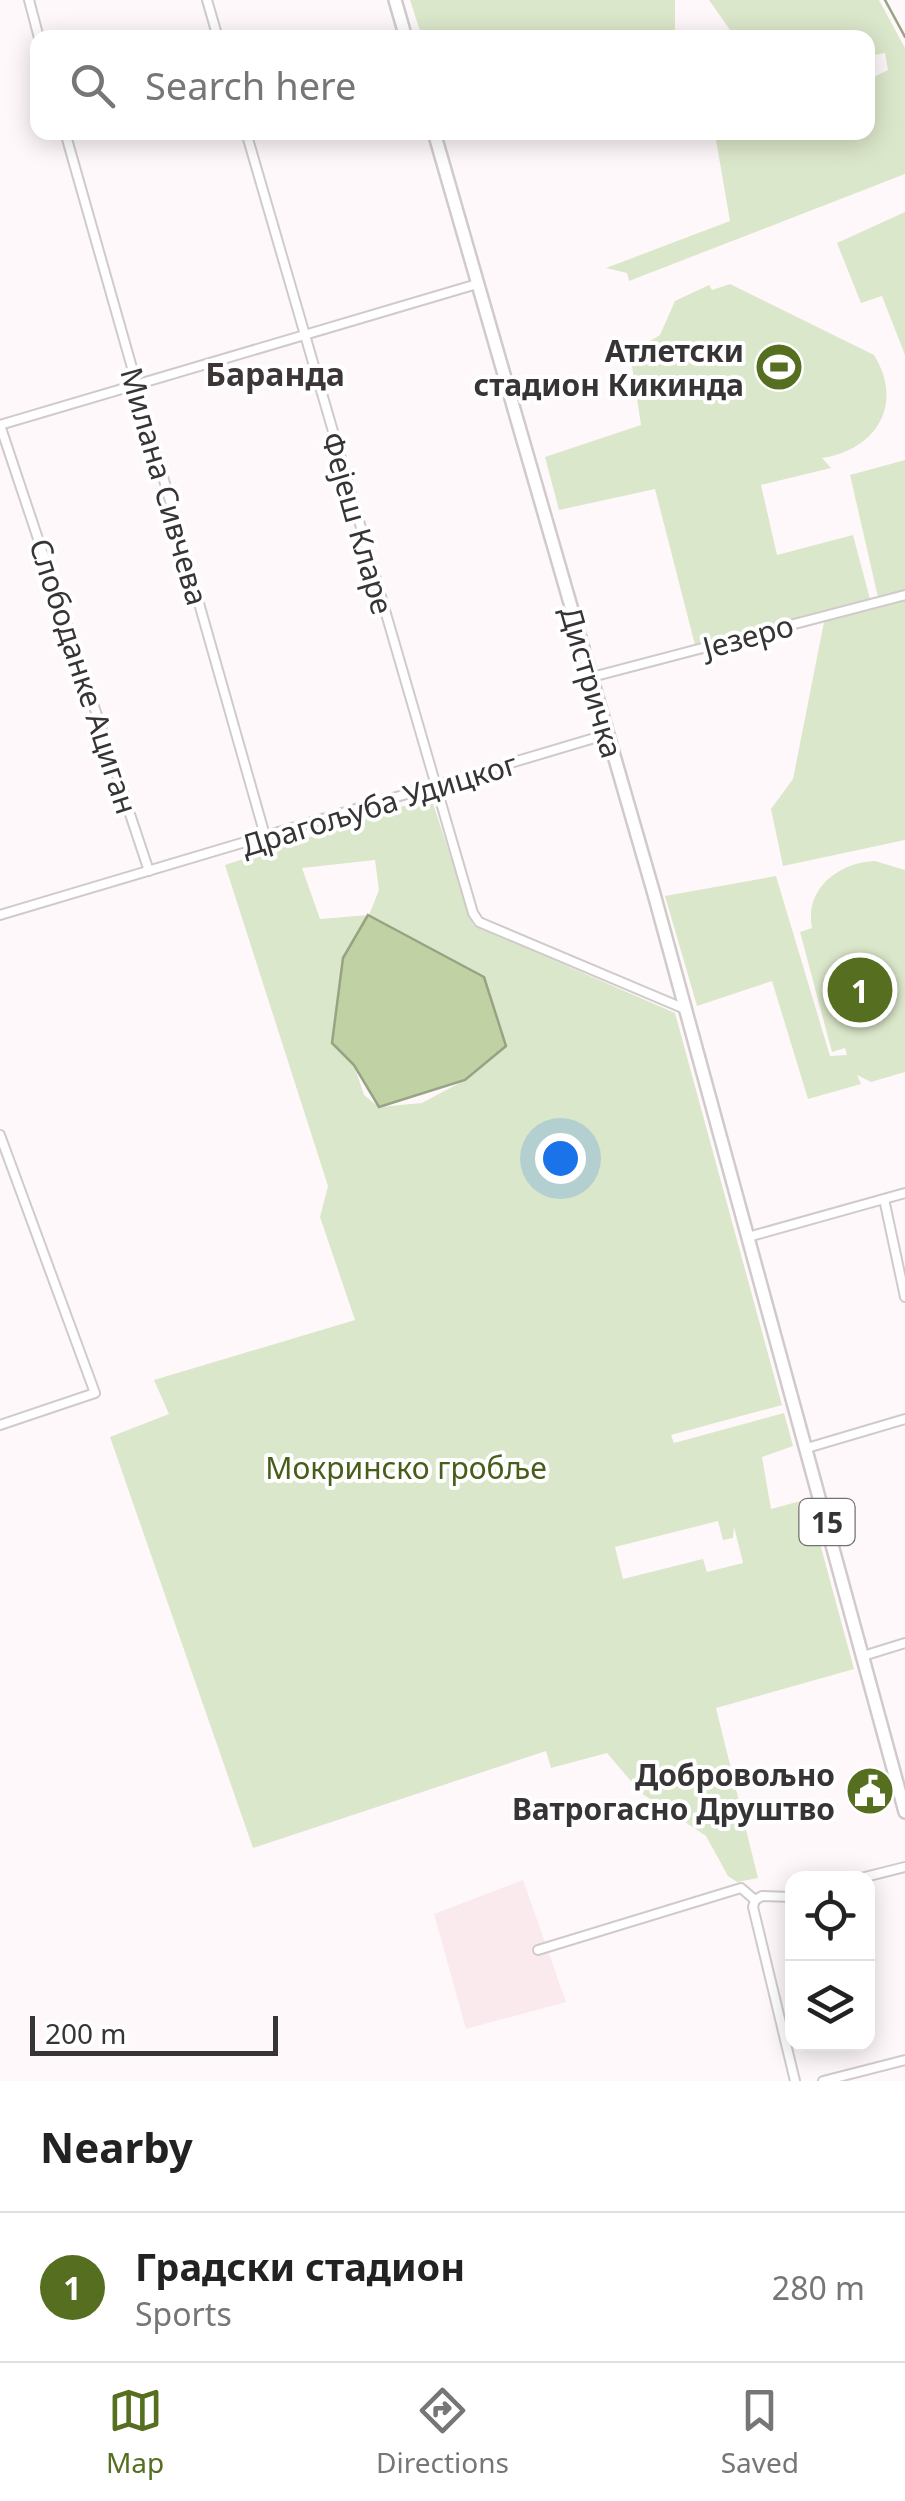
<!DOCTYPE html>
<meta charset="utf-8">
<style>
:root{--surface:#fff;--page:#f2f2f2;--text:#222;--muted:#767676;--line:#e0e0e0;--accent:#556e20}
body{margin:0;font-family:"Noto Sans",sans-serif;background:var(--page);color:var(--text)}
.controls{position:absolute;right:30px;bottom:30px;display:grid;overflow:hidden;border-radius:20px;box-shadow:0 5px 25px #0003}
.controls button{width:90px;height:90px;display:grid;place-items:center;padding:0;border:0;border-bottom:2px solid var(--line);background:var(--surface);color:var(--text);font:50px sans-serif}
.scale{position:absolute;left:30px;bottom:25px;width:248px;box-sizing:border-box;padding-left:10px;border:5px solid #373435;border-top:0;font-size:28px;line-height:35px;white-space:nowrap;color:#373435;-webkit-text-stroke:8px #fff;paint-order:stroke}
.you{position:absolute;left:560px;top:1158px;width:35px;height:35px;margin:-25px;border:8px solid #fff;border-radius:50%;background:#1a73e8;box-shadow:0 0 0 15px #1a73e833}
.badge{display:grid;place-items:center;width:65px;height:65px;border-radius:50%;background:var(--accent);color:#fff;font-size:32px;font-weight:700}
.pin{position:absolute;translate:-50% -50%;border:5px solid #fff;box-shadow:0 2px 10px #0006}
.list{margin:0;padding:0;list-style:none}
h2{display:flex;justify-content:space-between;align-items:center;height:130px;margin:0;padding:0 40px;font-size:42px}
h2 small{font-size:32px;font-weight:400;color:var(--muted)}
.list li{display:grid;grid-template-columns:65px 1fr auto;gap:30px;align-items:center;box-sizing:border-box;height:150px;padding:0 40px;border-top:2px solid var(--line)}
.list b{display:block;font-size:38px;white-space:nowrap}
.list p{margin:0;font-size:32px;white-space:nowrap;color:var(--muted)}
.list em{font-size:32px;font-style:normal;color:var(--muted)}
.icon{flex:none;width:55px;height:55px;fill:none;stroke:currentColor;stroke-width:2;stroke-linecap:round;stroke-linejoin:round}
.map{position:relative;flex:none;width:905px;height:2081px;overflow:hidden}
.search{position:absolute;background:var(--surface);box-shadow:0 5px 25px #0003;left:30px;right:30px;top:30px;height:110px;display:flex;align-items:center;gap:25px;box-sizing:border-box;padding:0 35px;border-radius:20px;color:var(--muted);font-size:38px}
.sheet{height:280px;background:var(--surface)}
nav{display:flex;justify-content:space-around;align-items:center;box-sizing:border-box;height:140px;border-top:2px solid var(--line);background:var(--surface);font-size:28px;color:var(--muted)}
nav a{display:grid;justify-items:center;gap:5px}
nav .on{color:var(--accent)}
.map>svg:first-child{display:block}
.built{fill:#fae9ed}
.green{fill:#dbe7ca;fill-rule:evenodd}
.water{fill:#c0d2a3;stroke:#97a382;stroke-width:2.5}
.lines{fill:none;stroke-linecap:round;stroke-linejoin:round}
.stream{stroke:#97a382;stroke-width:2.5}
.street-casing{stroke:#d1cacb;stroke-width:12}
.primary-casing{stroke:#d1cacb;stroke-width:16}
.street{stroke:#fff;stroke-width:8}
.primary{stroke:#fff;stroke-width:11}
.labels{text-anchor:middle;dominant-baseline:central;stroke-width:8;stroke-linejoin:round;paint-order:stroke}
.shield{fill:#fff;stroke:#737172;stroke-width:2.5}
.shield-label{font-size:28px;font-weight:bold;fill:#373435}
.poi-label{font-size:30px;font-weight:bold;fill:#373435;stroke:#fff;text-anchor:end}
.street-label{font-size:30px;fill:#373435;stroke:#fff}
.park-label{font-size:30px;fill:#475d19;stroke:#fff}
.neighbourhood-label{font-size:32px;font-weight:bold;fill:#3c3637;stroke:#fff}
</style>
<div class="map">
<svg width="905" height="2081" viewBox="0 0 905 2081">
<rect width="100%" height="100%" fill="#fff8fa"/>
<path class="built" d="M523 1880 566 2002 466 2029 434 1914Z"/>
<g class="green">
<path d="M410 0H675V37H422Z"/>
<path d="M709 0H879L905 48V174L629 281 627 273 606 268 730 221 716 140 736 133 868 132V80L888 70 885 53 868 56V38L735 37Z"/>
<path d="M905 212V355L882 296 861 303 837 243Z"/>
<path d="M730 284 874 355C905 405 875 450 822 458L831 468 761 485 777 555 853 535 870 599 695 645 655 489 559 510 545 457 641 425 630 353 660 335 675 301 709 285 712 290Z"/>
<path d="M905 460V590L878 597 850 475Z"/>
<path d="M905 599V840L783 866 771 809 793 779 824 622Z"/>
<path d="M431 797 473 925 675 1013 782 1405 671 1435 674 1443 784 1413 793 1446 762 1457 771 1509 808 1499 854 1669 716 1708 758 1878 737 1882 728 1876 706 1836 641 1793 607 1753 551 1768 546 1751 253 1848 110 1437 169 1414 154 1380 355 1320 320 1217 328 1186 225 865ZM375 860 379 890 369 915 320 919 302 868ZM354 1065 465 1080 422 1103 379 1107 364 1095ZM718 1521 723 1540 733 1538 734 1527 743 1563 707 1572 703 1559 623 1579 615 1547Z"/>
<path d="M875 861 905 870V1072L871 1082 857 1075 861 1084 808 1099 772 981 697 1006 665 896 776 876 830 1056 847 1055 845 1048 832 1052 800 932 812 928C804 889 839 862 875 861Z"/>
</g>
<path class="water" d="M368 915 484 977 506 1046 465 1080 379 1107 354 1065 332 1043 343 958Z"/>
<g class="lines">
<path class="stream" d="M885 0 905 37"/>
<g class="street-casing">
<g id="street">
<path d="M29 0 39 38"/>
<path d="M207 0 218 38"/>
<path d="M65 132 266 839"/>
<path d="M246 132 473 913 479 922 685 1009"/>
<path d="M0 425 477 284"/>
<path d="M0 425 149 871"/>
<path d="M592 677 905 595"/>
<path d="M0 915 608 734"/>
<path d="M0 1135 95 1393 0 1425"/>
<path d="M884 1199 905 1297"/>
<path d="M748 1237 905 1193"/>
<path d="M807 1448 905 1419"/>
<path d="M863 1656 905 1643"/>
<path d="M861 1878 905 1867"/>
<path d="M755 1900 753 1907 795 2081"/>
<path d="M755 1900 762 1896 792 1897"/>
<path d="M538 1950 741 1888 755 1900"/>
<path d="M823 2081 905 2060"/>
</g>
</g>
<g class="primary-casing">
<g id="primary">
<path d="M395 0 406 38"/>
<path d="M434 132 654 894 905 1812"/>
</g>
</g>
<use href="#street" class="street"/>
<use href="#primary" class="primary"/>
</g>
<defs>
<g id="stadium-disc" transform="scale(2.5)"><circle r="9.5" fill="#556e20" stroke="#fff"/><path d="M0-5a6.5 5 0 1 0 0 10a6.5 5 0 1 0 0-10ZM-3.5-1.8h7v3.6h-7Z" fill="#fff"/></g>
<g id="civic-disc" transform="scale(2.5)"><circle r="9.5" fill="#556e20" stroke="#fff"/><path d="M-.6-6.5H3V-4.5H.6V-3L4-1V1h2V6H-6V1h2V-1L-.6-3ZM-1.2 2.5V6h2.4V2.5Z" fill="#fff"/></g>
</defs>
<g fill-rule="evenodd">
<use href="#stadium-disc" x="779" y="367"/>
<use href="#civic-disc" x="870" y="1791"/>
</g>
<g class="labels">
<rect class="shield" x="799.5" y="1499" width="55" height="46" rx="8"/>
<g class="shield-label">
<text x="827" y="1522">15</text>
</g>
<g class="poi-label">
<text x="744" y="350">Атлетски<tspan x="744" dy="34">стадион Кикинда</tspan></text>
<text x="835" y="1774">Добровољно<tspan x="835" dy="34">Ватрогасно Друштво</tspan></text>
</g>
<g class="street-label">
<text transform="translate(165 486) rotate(74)">Милана Сивчева</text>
<text transform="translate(358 523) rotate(74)">Фејеш Кларе</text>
<text transform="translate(748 636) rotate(-15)">Језеро</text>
<text transform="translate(84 676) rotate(72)">Слободанке Ациган</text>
<text transform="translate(592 682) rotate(74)">Дистричка</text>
<text transform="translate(379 804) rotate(-17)">Драгољуба Удицког</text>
</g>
<g class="park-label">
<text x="406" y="1467">Мокринско гробље</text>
</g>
<g class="neighbourhood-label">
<text x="275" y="373">Баранда</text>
</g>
</g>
</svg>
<div class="controls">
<button><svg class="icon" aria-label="locate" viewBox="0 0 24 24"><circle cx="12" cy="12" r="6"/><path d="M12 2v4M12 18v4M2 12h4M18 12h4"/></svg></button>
<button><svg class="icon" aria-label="layers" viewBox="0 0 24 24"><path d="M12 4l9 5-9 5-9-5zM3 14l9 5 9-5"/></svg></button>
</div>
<div class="scale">200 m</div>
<div class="you"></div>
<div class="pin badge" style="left:860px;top:990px">1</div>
<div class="search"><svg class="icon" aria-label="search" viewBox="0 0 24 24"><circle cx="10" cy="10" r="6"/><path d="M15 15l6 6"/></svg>Search here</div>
</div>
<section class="sheet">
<h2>Nearby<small></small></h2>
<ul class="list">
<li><span class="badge">1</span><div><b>Градски стадион</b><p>Sports</p></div><em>280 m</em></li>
</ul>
</section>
<nav>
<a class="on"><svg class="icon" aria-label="map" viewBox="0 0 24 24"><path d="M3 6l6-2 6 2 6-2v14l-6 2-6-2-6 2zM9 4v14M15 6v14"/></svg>Map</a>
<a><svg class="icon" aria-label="directions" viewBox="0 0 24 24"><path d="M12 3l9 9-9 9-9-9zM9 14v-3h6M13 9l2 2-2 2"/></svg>Directions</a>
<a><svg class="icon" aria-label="saved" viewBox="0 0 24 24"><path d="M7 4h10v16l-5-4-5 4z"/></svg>Saved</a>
</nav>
